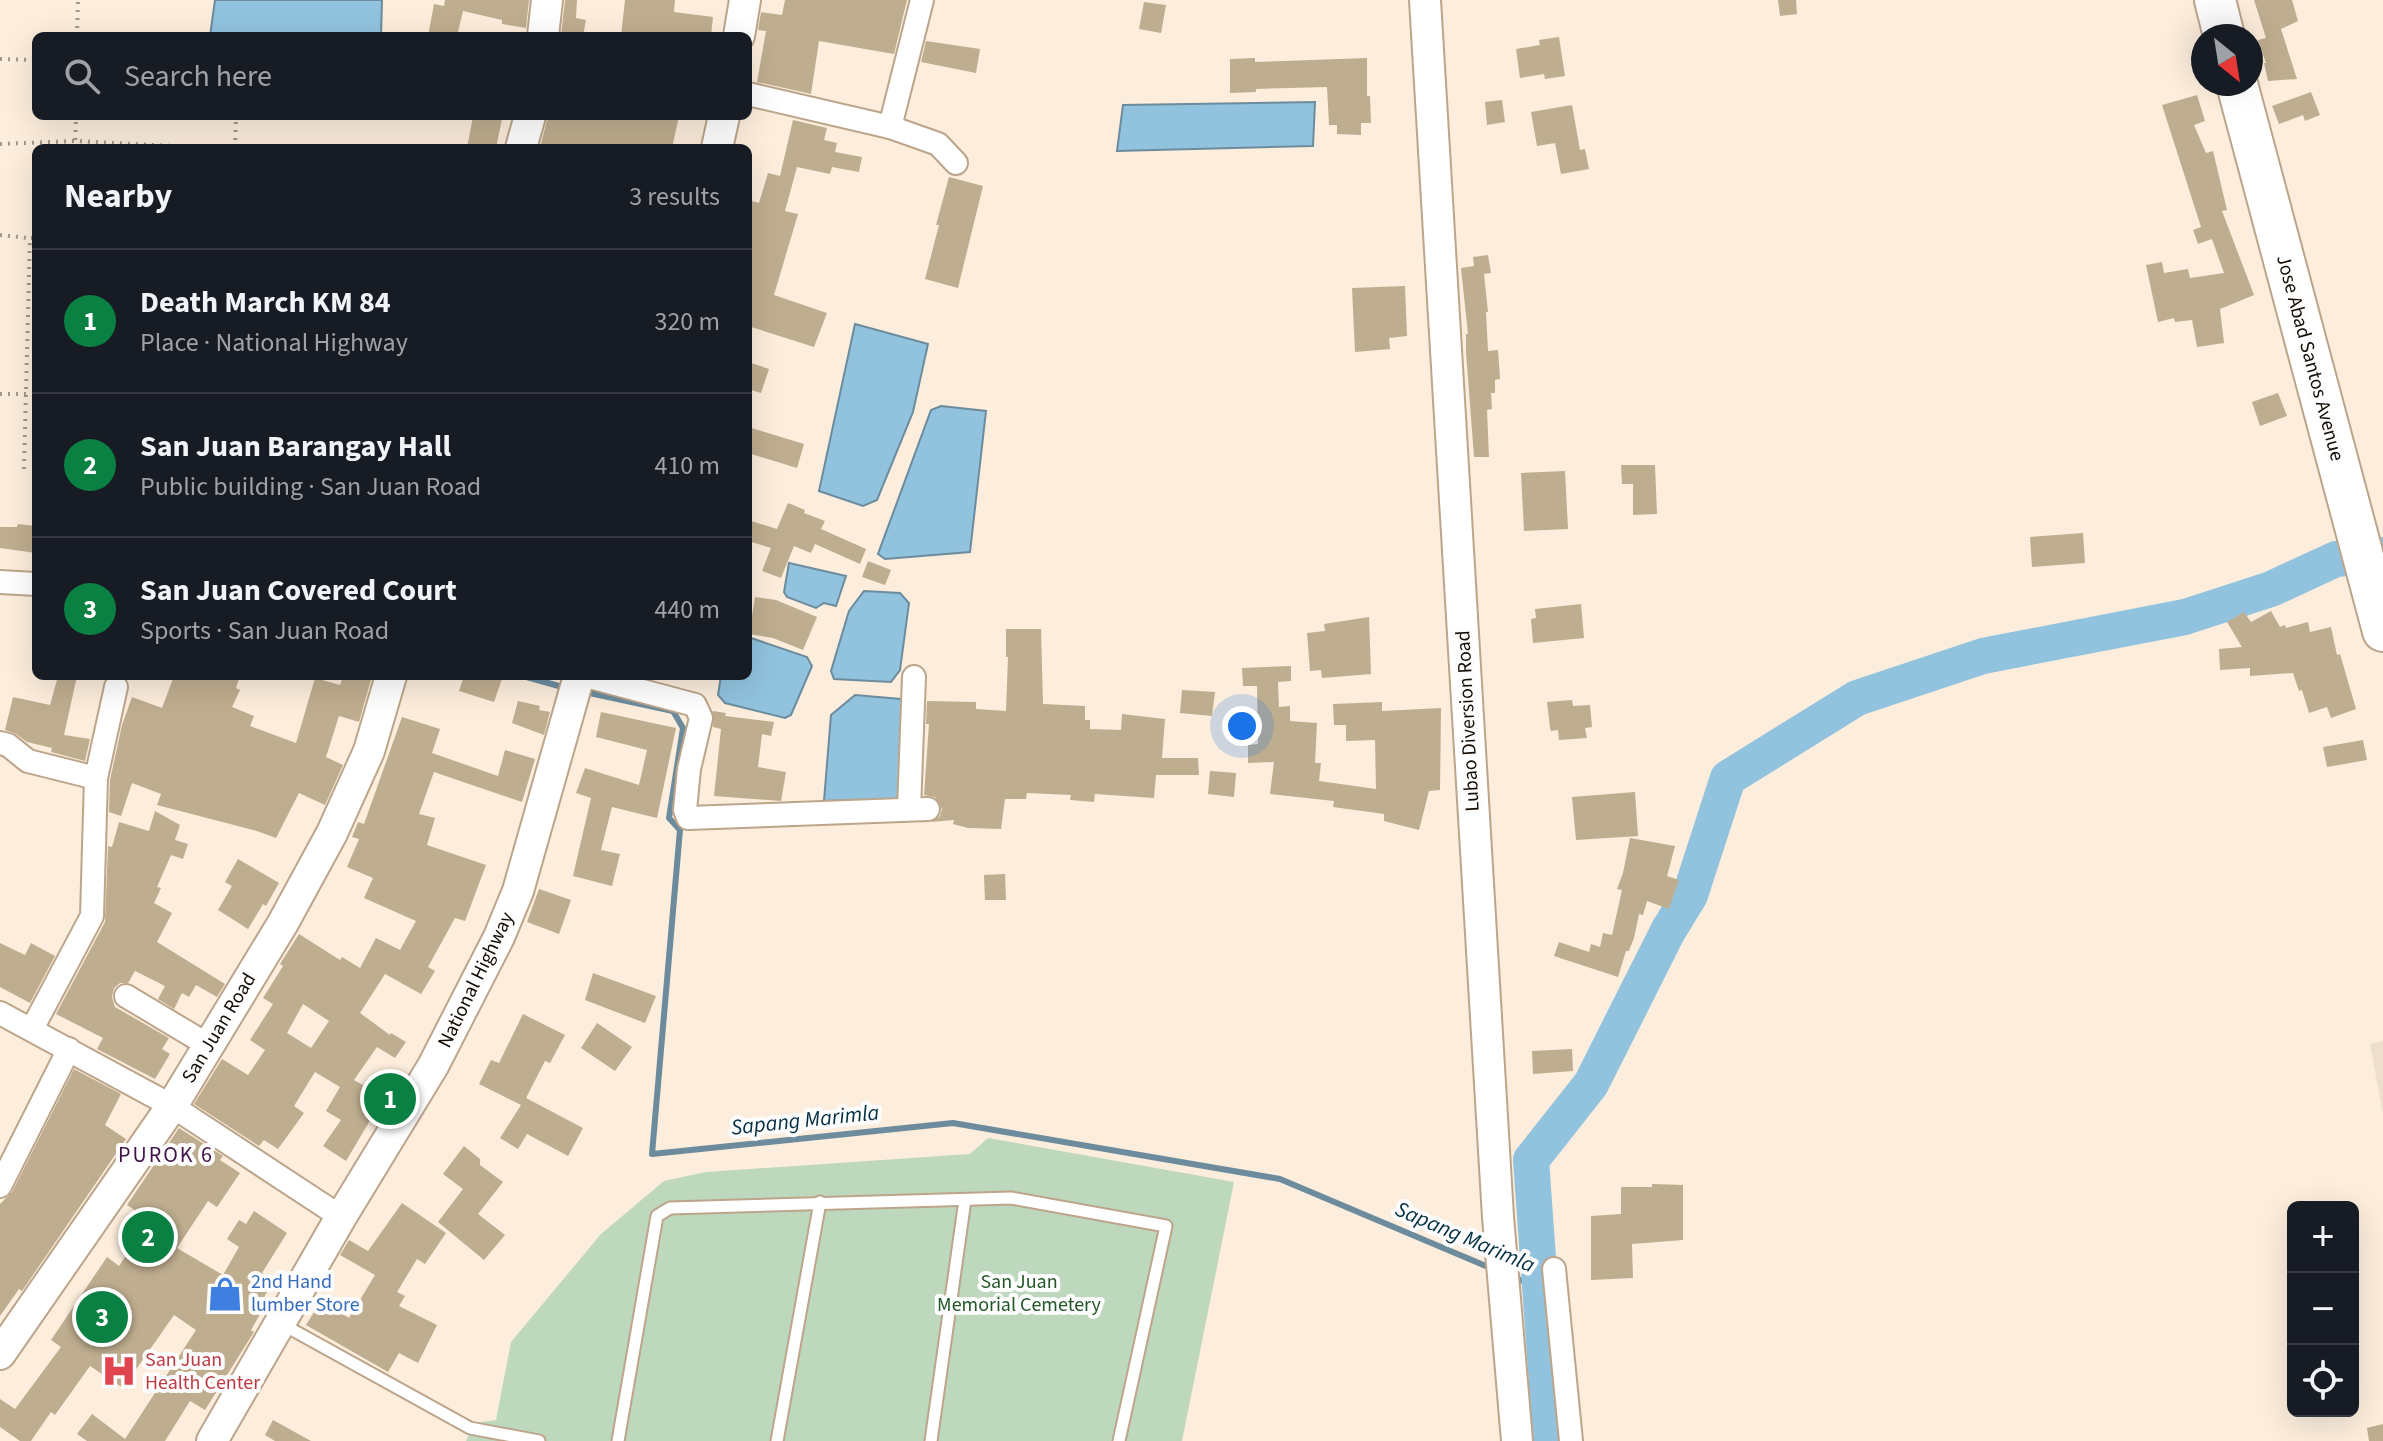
<!DOCTYPE html>
<meta charset="utf-8">
<style>
:root{--surface:#171b24;--page:#20242c;--text:#f1f3f6;--muted:#9ea1a6;--line:#363941;--accent:#0b8043}
body{margin:0;font-family:"Source Sans 3",sans-serif;background:var(--page);color:var(--text)}
.controls{position:absolute;right:24px;bottom:24px;display:grid;overflow:hidden;border-radius:12px;box-shadow:0 8px 32px #0002}
.controls button{width:72px;height:72px;display:grid;place-items:center;padding:0;border:0;border-bottom:2px solid var(--line);background:var(--surface);color:var(--text);font:40px sans-serif}
.compass{position:absolute;left:2191px;top:24px;width:72px;height:72px;border-radius:50%;background:var(--surface);box-shadow:0 8px 32px #0002;rotate:150deg}
.you{position:absolute;left:1242px;top:726px;width:28px;height:28px;margin:-20px;border:6px solid #fff;border-radius:50%;background:#1a73e8;box-shadow:0 0 0 12px #1a73e833}
.badge{display:grid;place-items:center;width:52px;height:52px;border-radius:50%;background:var(--accent);color:#fff;font-size:26px;font-weight:700}
.pin{position:absolute;translate:-50% -50%;border:4px solid #fff;box-shadow:0 2px 8px #0006}
.list{margin:0;padding:0;list-style:none}
h2{display:flex;justify-content:space-between;align-items:center;height:104px;margin:0;padding:0 32px;font-size:34px}
h2 small{font-size:26px;font-weight:400;color:var(--muted)}
.list li{display:grid;grid-template-columns:52px 1fr auto;gap:24px;align-items:center;box-sizing:border-box;height:144px;padding:0 32px;border-top:2px solid var(--line)}
.list b{display:block;font-size:30px;white-space:nowrap}
.list p{margin:0;font-size:26px;white-space:nowrap;color:var(--muted)}
.list em{font-size:26px;font-style:normal;color:var(--muted)}
.icon{flex:none;width:44px;height:44px;fill:none;stroke:currentColor;stroke-width:2;stroke-linecap:round;stroke-linejoin:round}
.map{position:relative;flex:none;width:2383px;height:1441px;overflow:hidden}
.search{position:absolute;background:var(--surface);box-shadow:0 8px 32px #0002;left:32px;top:32px;width:720px;height:88px;display:flex;align-items:center;gap:20px;box-sizing:border-box;padding:0 28px;border-radius:12px;color:var(--muted);font-size:30px}
.panel{position:absolute;background:var(--surface);box-shadow:0 8px 32px #0002;left:32px;top:144px;width:720px;height:536px;border-radius:12px}
.map>svg:first-child{display:block}
.industrial{fill:#eedfcc}
.green{fill:#bdd8bd}
.water{fill:#91c3df;stroke:#6c8c9d;stroke-width:2}
.lines{fill:none;stroke-linecap:round;stroke-linejoin:round}
.stream{stroke:#6c8c9d;stroke-width:6}
.river{stroke:#91c3df;stroke-width:36}
.building{fill:#bfad8f;fill-rule:evenodd}
.lane-casing{stroke:#bca58a;stroke-width:15}
.street-casing{stroke:#bca58a;stroke-width:26}
.secondary-casing{stroke:#bca58a;stroke-width:34}
.highway-casing{stroke:#bca58a;stroke-width:44}
.path{stroke:#a39789;stroke-width:4;stroke-dasharray:2 6;stroke-linecap:butt}
.lane{stroke:#fff;stroke-width:11}
.street{stroke:#fff;stroke-width:22}
.secondary{stroke:#fff;stroke-width:30}
.highway{stroke:#fff;stroke-width:40}
.labels{text-anchor:middle;dominant-baseline:central;stroke-width:8;stroke-linejoin:round;paint-order:stroke}
.street-label{font-size:20px;fill:#150d04;stroke:#fdfdfd}
.shop-label{font-size:20px;fill:#366cbe;stroke:#fdfdfd;text-anchor:start}
.park-label{font-size:20px;fill:#235626;stroke:#fdfdfd}
.health-label{font-size:20px;fill:#be3a42;stroke:#fdfdfd;text-anchor:start}
.water-label{font-size:22px;font-style:italic;fill:#012e41;stroke:#fdfdfd}
.neighbourhood-label{font-size:22px;letter-spacing:2px;fill:#401548;stroke:#fdfdfd}
</style>
<div class="map">
<svg width="2383" height="1441" viewBox="0 0 2383 1441">
<rect width="100%" height="100%" fill="#fceddc"/>
<path class="industrial" d="M2383 1041V1114L2370 1044Z"/>
<path class="green" d="M988 1138 1234 1182 1182 1441H466L474 1423 496 1420 511 1342 601 1234 664 1181 706 1172 970 1154Z"/>
<g class="water">
<path d="M215 0H382L381 36H210Z"/>
<path d="M1315 102 1313 146 1117 151 1123 105Z"/>
<path d="M855 324 928 344 913 412 877 500 863 506 819 491Z"/>
<path d="M941 406 986 411 970 552 885 559 878 554 931 410Z"/>
<path d="M789 563 846 576 836 606 824 603 816 608 787 597 784 592Z"/>
<path d="M864 591 900 593 909 603 900 670 891 682 834 679 831 671 849 611Z"/>
<path d="M748 637 807 657 812 666 791 715 785 718 725 703 718 695 721 676H748Z"/>
<path d="M855 695 901 699 906 706 902 795 897 799 824 801 831 715Z"/>
</g>
<g class="lines">
<g class="stream">
<path d="M523 676 566 688"/>
<path d="M585 692 673 711 683 728 669 818 680 830 652 1154 953 1123 1280 1179 1493 1269"/>
<path d="M1511 1276 1541 1289"/>
</g>
<path class="river" d="M1551 1441 1531 1160 1591 1084 1668 931 1690 895 1728 778 1857 698 1983 656 2185 617 2271 589 2336 559 2383 555"/>
</g>
<g class="building">
<path d="M445 0H529L526 28 502 24V20L463 11 457 36H428L434 4 444 6Z"/>
<path d="M565 0H577L576 18 586 20 583 36H561Z"/>
<path d="M625 0H675L674 12 713 17 711 36 674 33V36H621Z"/>
<path d="M785 0H907L894 54 819 41 811 94 757 82 766 31 758 30 761 12 782 15Z"/>
<path d="M1778 0H1796L1797 14 1780 16Z"/>
<path d="M2254 0H2292L2298 21 2281 29 2297 79 2268 81 2264 63H2266L2258 40 2266 38Z"/>
<path d="M1144 2 1166 5 1161 33 1139 29Z"/>
<path d="M1559 37 1565 76 1545 79 1544 74 1520 78 1516 49 1540 45 1539 40Z"/>
<path d="M926 41 980 49 976 73 921 62Z"/>
<path d="M1255 58V62L1367 58V96H1370L1371 123H1361V135L1337 134V125H1329L1327 87 1256 89V92L1230 93V59Z"/>
<path d="M2311 92 2320 115 2305 121 2303 115 2279 124 2272 106Z"/>
<path d="M2197 95 2205 121 2194 125 2206 153 2213 151 2227 210 2222 211 2254 295 2220 309 2224 343 2197 347 2192 320 2175 322 2174 318 2158 322 2146 265 2162 262 2164 273 2188 269 2190 278 2224 273 2212 239 2198 244 2193 230 2201 227 2162 105Z"/>
<path d="M1502 100 1505 122 1487 125 1485 102Z"/>
<path d="M1572 105 1580 150 1585 149 1589 169 1561 174 1555 143 1537 146 1531 112Z"/>
<path d="M473 116 502 119 496 148H467Z"/>
<path d="M548 116H597L616 119V116H679L672 148H540Z"/>
<path d="M793 120 827 128 824 140 837 143 835 152 862 157 859 172 832 167 830 174 797 167 785 211 798 214 774 295 827 313 814 347 748 326V200L759 203 768 173 780 176Z"/>
<path d="M949 177 983 186 958 288 925 279 939 225H936Z"/>
<path d="M1488 255 1491 273 1484 274 1488 312H1486L1488 351 1498 350 1500 379 1495 380V393H1491L1492 409 1487 410 1489 457H1474L1466 352V334H1468L1461 268 1474 266 1473 257Z"/>
<path d="M1405 286 1407 336 1389 338 1390 349 1355 352 1352 288Z"/>
<path d="M748 362 769 369 761 393 748 389Z"/>
<path d="M2278 393 2287 416 2260 426 2252 402Z"/>
<path d="M748 427 804 444 797 468 748 453Z"/>
<path d="M1621 465H1655L1657 514 1633 515V484H1622Z"/>
<path d="M1565 471 1568 529 1524 531 1521 473Z"/>
<path d="M788 503 805 510 804 513 825 521 821 529 866 549 860 564 815 544 811 553 794 546 781 578 762 571 771 548 748 541V520L777 529Z"/>
<path d="M18 524 36 526V553L0 548V527H17Z"/>
<path d="M2083 533 2085 563 2032 567 2030 537Z"/>
<path d="M868 561 891 570 885 585 862 577Z"/>
<path d="M755 597 776 600 817 617 803 650 773 638 749 634Z"/>
<path d="M1581 604 1584 638 1533 643 1531 619 1536 618 1535 609Z"/>
<path d="M2271 611 2280 627 2285 625 2286 628 2308 622 2310 632 2331 627 2337 655 2340 654 2356 709 2331 718 2327 707 2309 713 2302 690 2299 691 2293 673 2250 676V668L2220 670 2219 649 2242 647 2227 622 2244 612 2251 622Z"/>
<path d="M1369 617 1371 674 1322 678 1321 670 1310 671 1307 633 1325 631 1324 624Z"/>
<path d="M1006 629H1041L1043 704 1085 706V720H1090V729L1121 730 1122 714 1165 719 1162 758H1198L1199 775H1156L1154 798 1095 794 1094 802 1070 800 1071 795 1027 793 1026 799H1005L1001 829 968 828 953 824 954 820 931 822 940 816 942 809 935 797 924 795 929 724H926L927 701 976 702V709L1006 711 1008 657H1006Z"/>
<path d="M1291 666V681L1278 682 1279 707 1290 706V721L1317 723 1315 763H1321L1319 781 1376 789 1375 740 1346 741V725H1334L1333 704 1382 702V711L1441 708 1440 790 1429 791 1419 830 1384 821V814L1333 807 1334 801 1270 794 1274 762 1248 763V745L1258 744 1257 686H1243L1242 668Z"/>
<path d="M58 676H77L64 735 90 739 85 761 51 752 52 748 27 742 16 734 5 730 13 697 50 705Z"/>
<path d="M174 676H240L236 688 240 690 232 707 254 716 250 726 296 743 315 678 340 685 343 676H372L359 722 339 716 326 757 343 765 325 805 299 793 276 838 257 831 157 805 161 794 132 783 121 816 109 812 110 780 122 725 132 697 162 708Z"/>
<path d="M464 676H503L494 702 459 691Z"/>
<path d="M1182 690 1215 692 1212 716 1180 713Z"/>
<path d="M1572 700 1573 706 1590 705 1592 727 1585 728 1587 738 1559 740 1558 730 1551 731 1550 728 1547 702Z"/>
<path d="M518 701 540 706 539 710 550 712 544 735 512 723Z"/>
<path d="M713 711 726 713 725 716 774 722 771 736 762 734 758 767 786 772 781 801 714 796 721 729 713 727Z"/>
<path d="M601 712 676 728 657 818 612 807 601 850 620 854 612 886 573 876 591 798 576 793 585 768 639 785 647 750 596 737Z"/>
<path d="M402 717 440 729 432 753 498 776 505 750 535 759 522 802 434 772 419 814 435 818 427 845 486 865 465 921 455 918 428 967 435 971 421 994 385 974 360 1013 390 1035 391 1033 406 1042 395 1058 377 1047 354 1080 384 1097 346 1161 323 1146 341 1120 326 1111 340 1087 315 1072 294 1106 304 1113 278 1149 264 1140 259 1146 194 1104 222 1059 248 1075 265 1050 250 1040 273 1004 263 998 283 966 280 964 299 934 340 960 342 957 360 968 376 938 400 950 416 921 364 898 373 878 347 867 359 839 352 837 358 822 364 824ZM303 1004 329 1021 311 1048 287 1033Z"/>
<path d="M2363 740 2367 760 2327 767 2323 747Z"/>
<path d="M1210 771 1236 773 1234 797 1208 794Z"/>
<path d="M1635 792 1638 836 1576 840 1572 797Z"/>
<path d="M155 811 180 825 175 840 188 844 183 859 171 855 157 887 161 888 154 903 172 913 157 942 225 984 217 997 196 985 189 997 182 993 174 1009 158 999 165 986 135 971 128 983H120L114 988 112 997 115 1007 169 1038 162 1049 170 1054 155 1079 97 1049 103 1038 56 1014 105 922 108 846 112 847 119 822 149 831Z"/>
<path d="M1630 838 1675 846 1667 876 1679 880 1669 909 1647 901 1643 915 1639 914 1634 938 1629 951H1626L1618 977 1554 956 1559 942 1589 952 1591 944 1600 947 1603 933 1612 935 1622 890 1617 889 1623 873Z"/>
<path d="M238 859 279 883 266 906 263 904 248 929 218 910 232 886 225 882Z"/>
<path d="M1005 874 1006 900H985L984 875Z"/>
<path d="M539 889 571 900 559 934 527 922Z"/>
<path d="M0 943 25 955 31 943 55 956 30 1003 0 987Z"/>
<path d="M593 973 656 996 645 1023 585 1000Z"/>
<path d="M523 1014 565 1035 550 1063 545 1061 526 1098 583 1128 568 1156 527 1134 518 1149 500 1138 521 1105 479 1084 491 1060 499 1063Z"/>
<path d="M597 1023 632 1047 615 1071 581 1048Z"/>
<path d="M1572 1049 1573 1071 1533 1074 1532 1051Z"/>
<path d="M74 1069 121 1094 105 1125 126 1139 22 1291 19 1289 0 1316V1204L12 1192Z"/>
<path d="M179 1128 223 1156 220 1160 240 1173 217 1207 208 1201 177 1248 223 1275 239 1247 227 1239 239 1220 246 1224 254 1211 287 1233 262 1273 274 1279 263 1299 267 1302 251 1330 254 1332 205 1410 190 1401 165 1441H87L77 1434 92 1414 125 1439 196 1330 174 1315 123 1388 90 1366 55 1415 51 1412 31 1441H20L0 1427V1399L15 1409 61 1347 51 1340 107 1257 119 1266 141 1233 138 1232 147 1218 127 1205Z"/>
<path d="M464 1146 480 1159V1165L503 1182 478 1214 505 1235 484 1260 438 1222 463 1189 443 1174Z"/>
<path d="M1652 1184 1683 1185V1240L1632 1244 1633 1278 1591 1280V1216L1621 1214V1187H1652Z"/>
<path d="M402 1203 446 1233 425 1264 417 1259 397 1292 405 1296 399 1306 437 1325 418 1363 399 1353 388 1372 306 1325 321 1301 349 1318 375 1275 340 1255 349 1240 368 1251Z"/>
<path d="M273 1420 311 1441H275L265 1435Z"/>
<path d="M2383 1424V1441H2369L2367 1428Z"/>
</g>
<g class="lines">
<g class="lane-casing">
<g id="lane">
<path d="M280 1323 470 1428 539 1441"/>
<path d="M618 1441 657 1216 670 1208 1011 1198 1166 1226 1119 1441"/>
<path d="M777 1441 820 1202"/>
<path d="M931 1441 965 1200"/>
</g>
</g>
<g class="street-casing">
<g id="street">
<path d="M748 94 890 127 938 144 956 163"/>
<path d="M890 127 922 0"/>
<path d="M0 582 36 584"/>
<path d="M586 676 695 705 701 718 689 769 685 810 688 818 928 809"/>
<path d="M0 743 8 745 28 761 96 778"/>
<path d="M909 809 914 677"/>
<path d="M126 996 208 1045"/>
<path d="M0 1013 172 1106 341 1217"/>
<path d="M32 1029 92 916 96 778 116 687"/>
<path d="M0 1186 69 1049"/>
<path d="M1554 1269 1571 1441"/>
</g>
</g>
<g class="secondary-casing">
<g id="secondary">
<path d="M1425 0 1498 1217 1517 1441"/>
<path d="M543 36 547 0"/>
<path d="M739 36 745 0"/>
<path d="M521 148 530 116"/>
<path d="M717 148 724 116"/>
<path d="M0 1354 172 1106 283 923 332 833 369 751 391 676"/>
<path d="M212 1441 341 1217 433 1066 499 937 518 891 579 676"/>
</g>
</g>
<g class="highway-casing">
<g id="highway">
<path d="M2215 0 2224 36"/>
<path d="M2237 84 2383 631"/>
</g>
</g>
<g class="path">
<path d="M77 36 78 0"/>
<path d="M0 59 36 60"/>
<path d="M0 144 75 141 212 148"/>
<path d="M75 148 76 116"/>
<path d="M235 148 236 116"/>
<path d="M0 235 29 238"/>
<path d="M0 394H36"/>
<path d="M24 469 30 238H36"/>
</g>
<use href="#lane" class="lane"/>
<use href="#street" class="street"/>
<use href="#secondary" class="secondary"/>
<use href="#highway" class="highway"/>
</g>
<defs>
<g id="shop-bare" transform="scale(2.76)"><path d="M-5-2.5h2.3a2.7 3.5 0 0 1 5.4 0H5L5.5 6h-11ZM-1.5-2.5h3a1.5 2.3 0 0 0-3 0Z" fill="#3f7fe0" stroke="#fdfdfd" stroke-width="2.5" paint-order="stroke"/></g>
<g id="hospital-bare" transform="scale(2.76)"><path d="M-5-5h3v3.5h4V-5h3V5h-3V1.5h-4V5h-3Z" fill="#e0444e" stroke="#fdfdfd" stroke-width="2.5" paint-order="stroke"/></g>
</defs>
<g fill-rule="evenodd">
<use href="#shop-bare" x="225" y="1294"/>
<use href="#hospital-bare" x="119" y="1371"/>
</g>
<g class="labels">
<g class="street-label">
<text transform="translate(2310 358) rotate(75)">Jose Abad Santos Avenue</text>
<text transform="translate(1468 721) rotate(-93)">Lubao Diversion Road</text>
<text transform="translate(476 980) rotate(-64)">National Highway</text>
<text transform="translate(219 1028) rotate(-59)">San Juan Road</text>
</g>
<g class="shop-label">
<text x="251" y="1282">2nd Hand<tspan x="251" dy="23">lumber Store</tspan></text>
</g>
<g class="park-label">
<text x="1019" y="1282">San Juan<tspan x="1019" dy="23">Memorial Cemetery</tspan></text>
</g>
<g class="health-label">
<text x="145" y="1360">San Juan<tspan x="145" dy="23">Health Center</tspan></text>
</g>
<g class="water-label">
<text transform="translate(805 1120) rotate(-6)">Sapang Marimla</text>
<text transform="translate(1465 1237) rotate(23)">Sapang Marimla</text>
</g>
<g class="neighbourhood-label">
<text x="166" y="1155">PUROK 6</text>
</g>
</g>
</svg>
<div class="controls">
<button>+</button>
<button>−</button>
<button><svg class="icon" aria-label="locate" viewBox="0 0 24 24"><circle cx="12" cy="12" r="6"/><path d="M12 2v4M12 18v4M2 12h4M18 12h4"/></svg></button>
</div>
<svg class="compass" viewBox="-18 -18 36 36"><path d="M0-13l5 13h-10z" fill="#e53935"/><path d="M0 13l5-13h-10z" fill="#9ea1a6"/></svg>
<div class="you"></div>
<div class="pin badge" style="left:390px;top:1099px">1</div>
<div class="pin badge" style="left:148px;top:1237px">2</div>
<div class="pin badge" style="left:102px;top:1317px">3</div>
<div class="search"><svg class="icon" aria-label="search" viewBox="0 0 24 24"><circle cx="10" cy="10" r="6"/><path d="M15 15l6 6"/></svg>Search here</div>
<section class="panel">
<h2>Nearby<small>3 results</small></h2>
<ul class="list">
<li><span class="badge">1</span><div><b>Death March KM 84</b><p>Place · National Highway</p></div><em>320 m</em></li>
<li><span class="badge">2</span><div><b>San Juan Barangay Hall</b><p>Public building · San Juan Road</p></div><em>410 m</em></li>
<li><span class="badge">3</span><div><b>San Juan Covered Court</b><p>Sports · San Juan Road</p></div><em>440 m</em></li>
</ul>
</section>
</div>
